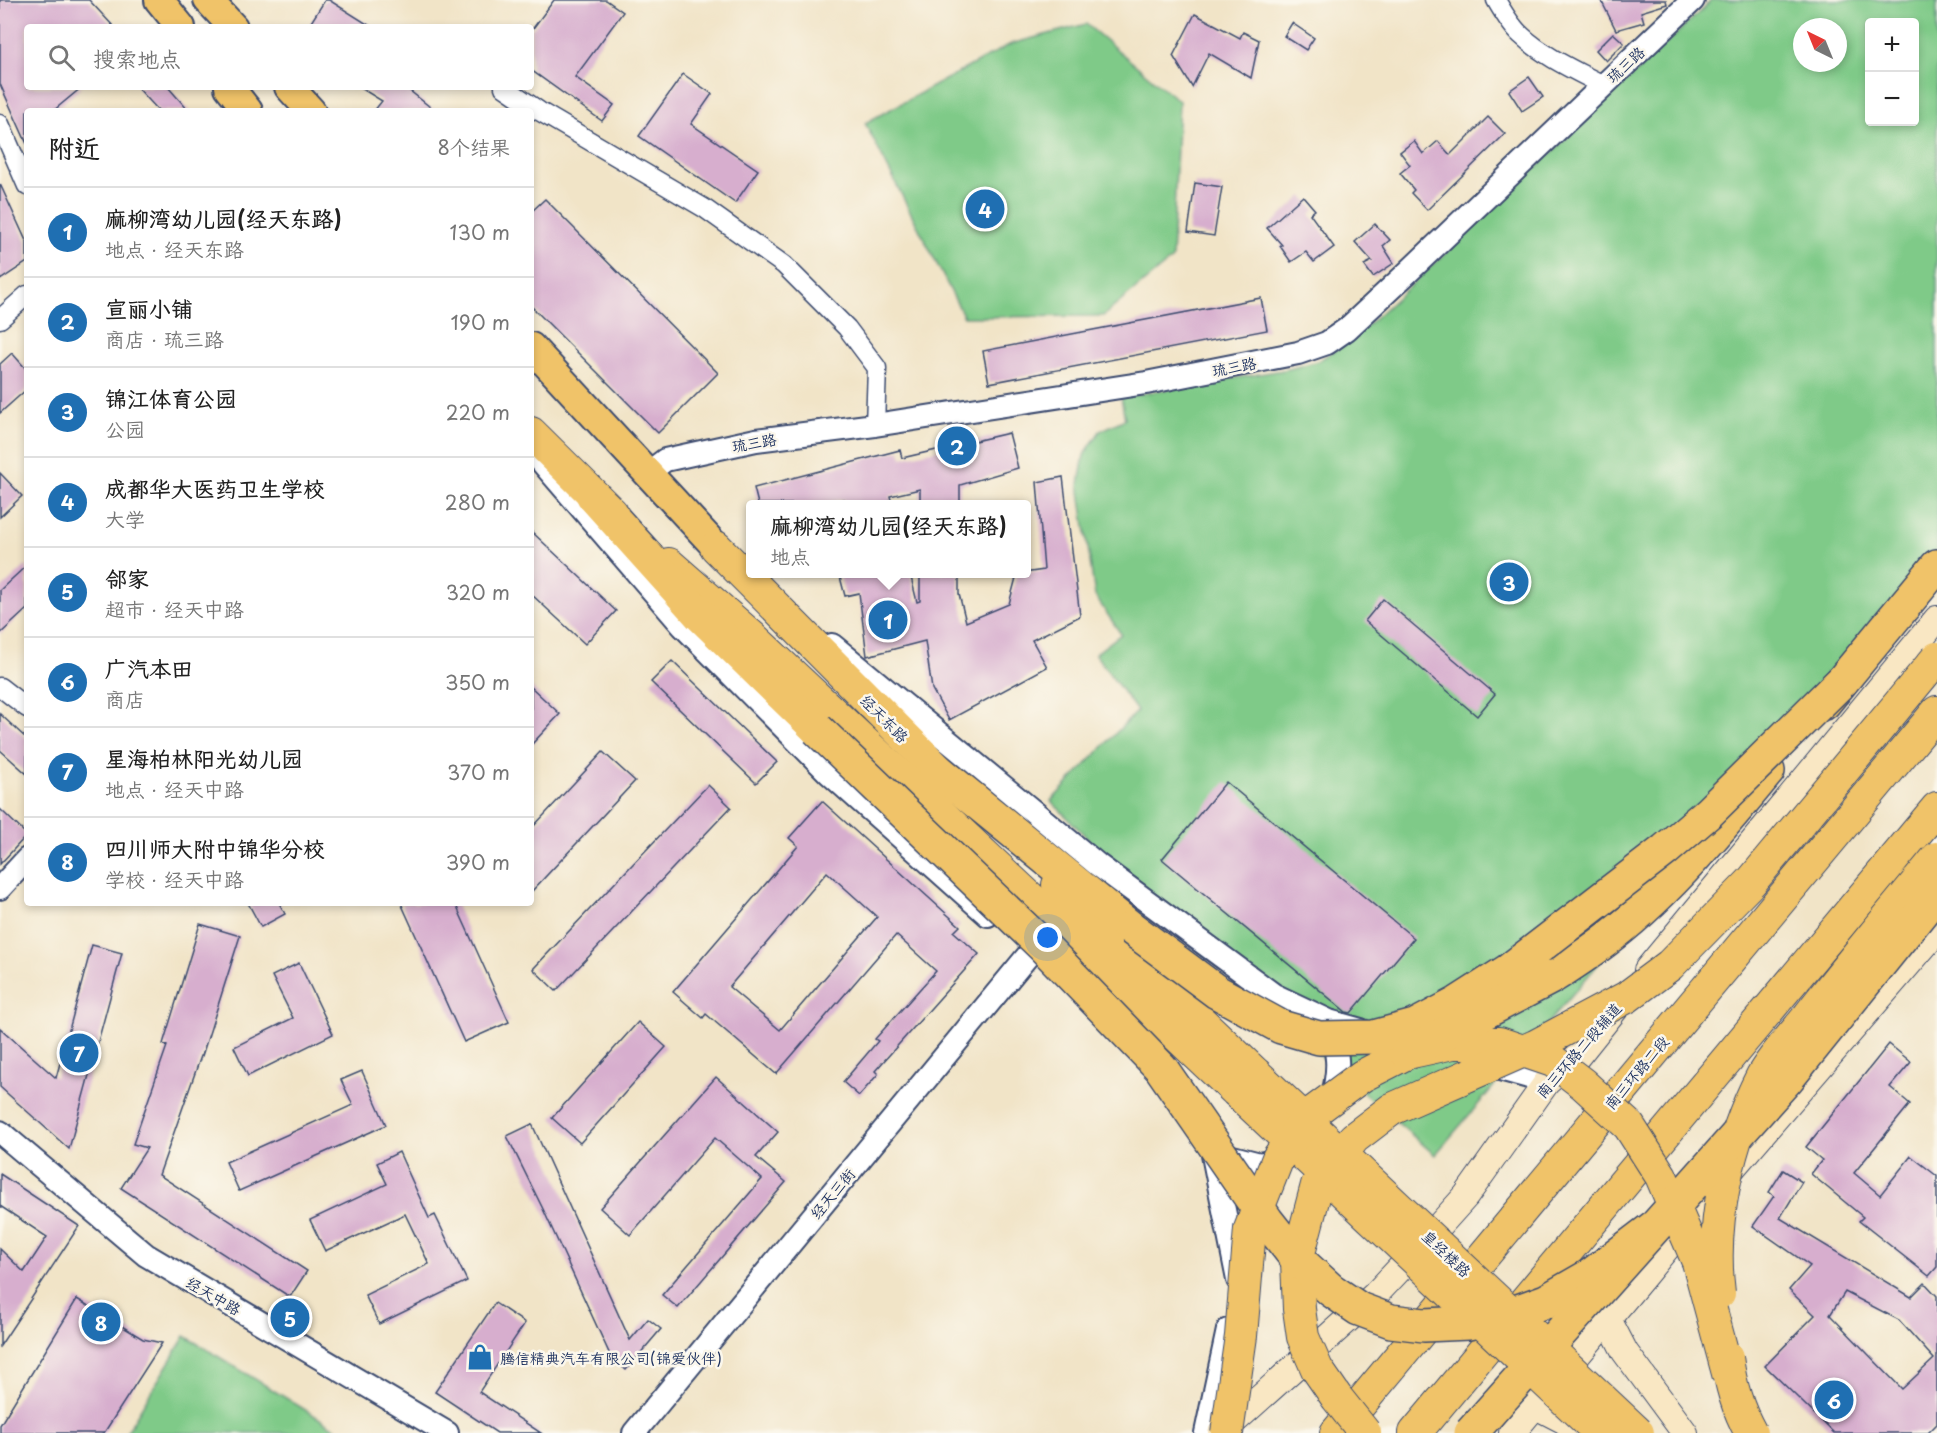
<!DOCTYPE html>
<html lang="zh">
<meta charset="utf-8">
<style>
:root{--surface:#fff;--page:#f6f6f6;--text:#222;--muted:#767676;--line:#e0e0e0;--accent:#1f6fb2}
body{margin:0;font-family:"Playpen Sans","LXGW WenKai TC",sans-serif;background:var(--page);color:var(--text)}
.controls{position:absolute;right:18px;top:18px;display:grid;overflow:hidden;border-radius:6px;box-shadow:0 3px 9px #0003}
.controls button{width:54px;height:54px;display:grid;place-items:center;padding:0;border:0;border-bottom:2px solid var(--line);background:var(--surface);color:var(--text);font:30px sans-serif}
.compass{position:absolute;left:1793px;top:18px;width:54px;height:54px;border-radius:50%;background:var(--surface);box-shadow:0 3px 9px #0003;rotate:317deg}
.you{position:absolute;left:1048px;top:938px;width:21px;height:21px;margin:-15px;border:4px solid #fff;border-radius:50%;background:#1a73e8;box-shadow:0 0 0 9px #1a73e833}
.badge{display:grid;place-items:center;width:39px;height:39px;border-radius:50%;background:var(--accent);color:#fff;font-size:20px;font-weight:700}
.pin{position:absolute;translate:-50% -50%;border:3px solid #fff;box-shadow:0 2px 6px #0006}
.popup{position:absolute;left:746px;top:500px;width:285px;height:78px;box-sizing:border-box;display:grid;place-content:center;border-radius:6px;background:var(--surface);filter:drop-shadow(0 2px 4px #0005);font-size:20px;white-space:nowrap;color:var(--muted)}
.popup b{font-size:22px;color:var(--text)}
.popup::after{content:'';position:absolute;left:50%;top:100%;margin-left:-12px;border:12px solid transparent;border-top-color:var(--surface)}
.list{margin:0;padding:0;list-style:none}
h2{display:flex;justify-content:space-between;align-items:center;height:78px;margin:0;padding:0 24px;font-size:26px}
h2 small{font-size:20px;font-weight:400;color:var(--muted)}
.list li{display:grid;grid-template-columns:39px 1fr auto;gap:18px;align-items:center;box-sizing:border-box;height:90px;padding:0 24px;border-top:2px solid var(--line)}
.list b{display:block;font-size:22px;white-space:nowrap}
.list p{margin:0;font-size:20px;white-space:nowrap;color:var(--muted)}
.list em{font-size:20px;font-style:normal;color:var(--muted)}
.icon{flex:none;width:33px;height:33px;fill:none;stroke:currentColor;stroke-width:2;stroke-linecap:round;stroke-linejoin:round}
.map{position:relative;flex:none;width:1937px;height:1433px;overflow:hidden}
.search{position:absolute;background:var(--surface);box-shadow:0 3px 9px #0003;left:24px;top:24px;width:510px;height:66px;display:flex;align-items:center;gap:15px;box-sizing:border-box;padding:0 21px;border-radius:6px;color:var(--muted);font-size:22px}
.panel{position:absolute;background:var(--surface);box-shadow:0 3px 9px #0003;left:24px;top:108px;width:510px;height:798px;border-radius:6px}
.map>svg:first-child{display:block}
.green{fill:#7fca88;stroke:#4d7c73;stroke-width:1.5;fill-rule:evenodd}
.building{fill:#d7aece;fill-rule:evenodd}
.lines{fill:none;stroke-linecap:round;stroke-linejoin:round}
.minor-casing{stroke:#3b4a6e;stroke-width:21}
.tertiary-casing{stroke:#3b4a6e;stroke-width:26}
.secondary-casing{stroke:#3b4a6e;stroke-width:28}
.primary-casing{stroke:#3b4a6e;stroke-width:32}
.trunk-casing{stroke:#3b4a6e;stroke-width:34}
.motorway-casing{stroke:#3b4a6e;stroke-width:36}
.minor{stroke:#fff;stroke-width:18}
.tertiary{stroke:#fff;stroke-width:22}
.secondary{stroke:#f9e7c3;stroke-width:26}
.primary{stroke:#f0c369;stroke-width:28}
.trunk{stroke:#f0c369;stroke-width:32}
.motorway{stroke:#f0c369;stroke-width:33}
.trunk-bridge-casing{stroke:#3b4a6e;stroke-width:34;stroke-linecap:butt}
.motorway-bridge-casing{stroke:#3b4a6e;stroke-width:36;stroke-linecap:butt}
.trunk-bridge{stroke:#f0c369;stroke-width:32}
.motorway-bridge{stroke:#f0c369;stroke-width:33}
.labels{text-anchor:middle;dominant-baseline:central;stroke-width:5;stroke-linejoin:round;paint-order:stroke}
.street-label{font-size:15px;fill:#1b2f5e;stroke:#fbf7ec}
.poi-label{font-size:15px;fill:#1b2f5e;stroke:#fbf7ec;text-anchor:start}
</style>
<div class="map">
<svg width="1937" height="1433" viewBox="0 0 1937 1433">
<rect width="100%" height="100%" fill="#fbf7ec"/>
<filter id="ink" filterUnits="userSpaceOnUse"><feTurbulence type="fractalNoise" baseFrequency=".0167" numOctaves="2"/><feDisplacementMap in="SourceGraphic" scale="12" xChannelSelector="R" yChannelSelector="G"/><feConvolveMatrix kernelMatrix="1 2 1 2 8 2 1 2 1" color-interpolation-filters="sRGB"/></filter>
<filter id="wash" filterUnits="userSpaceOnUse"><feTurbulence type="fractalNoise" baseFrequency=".008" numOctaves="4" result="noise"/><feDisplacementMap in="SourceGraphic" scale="24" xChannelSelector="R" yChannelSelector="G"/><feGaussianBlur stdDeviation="1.35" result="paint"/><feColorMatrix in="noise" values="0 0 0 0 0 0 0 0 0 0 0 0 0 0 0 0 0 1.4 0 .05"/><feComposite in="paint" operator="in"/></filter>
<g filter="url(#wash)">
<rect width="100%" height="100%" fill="#f1e4c7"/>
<g class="green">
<path d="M1712 0H1937V568L1435 1155 1192 945 1051 801 1137 711 1095 654 1121 634 1095 596 1079 484 1084 455 1100 431 1125 419 1121 397 1289 369 1318 361 1350 341 1446 253ZM1870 22H1914V122H1870ZM1802 27H1838V63H1802Z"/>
<path d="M1086 24 1179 101 1172 259 1103 316 964 317 865 123 1011 44Z"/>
<path d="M185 1336 343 1433H126Z"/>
</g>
<g id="blocks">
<g class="building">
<path d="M0 0H89L114 27H27V87H82L53 111H27V144L0 84Z"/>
<path d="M325 0H329L372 27H308Z"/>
<path d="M554 0H606L623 12 575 77 614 105 602 121 531 70V31Z"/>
<path d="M1601 0H1666L1667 4 1641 12 1644 22 1616 30Z"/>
<path d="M1195 14 1240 38 1243 32 1259 40 1251 78 1209 53 1192 87 1173 56Z"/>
<path d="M1292 23 1314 38 1306 50 1284 36Z"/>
<path d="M1613 33 1624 43 1606 61 1596 50Z"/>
<path d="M683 74 712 94 691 124 758 170 735 203 639 136Z"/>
<path d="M1529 77 1543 97 1522 111 1509 91Z"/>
<path d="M137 87H168L189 111H159Z"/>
<path d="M359 87H405L435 111H374L382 101Z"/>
<path d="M1488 117 1505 134 1427 210 1411 193 1414 190 1400 173 1410 165 1400 152 1414 141 1423 154 1438 141 1450 155Z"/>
<path d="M1195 183 1222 187 1214 236 1188 232Z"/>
<path d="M0 184 27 243V262L0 280Z"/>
<path d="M1303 196 1315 210 1310 214 1334 247 1314 262 1306 252 1291 262 1280 246 1282 245 1267 228Z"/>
<path d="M545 199 718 373 658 433 531 306V212Z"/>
<path d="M1375 224 1390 240 1383 246 1394 263 1373 277 1364 265 1372 261 1355 242Z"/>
<path d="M1261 298 1267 330 989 383 983 351Z"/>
<path d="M12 353 27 370V389L0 413V364Z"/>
<path d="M1009 433 1018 468 960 485V504H920V489L890 496 892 504H846L844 499 821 504H758L754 488 900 450 902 458Z"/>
<path d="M0 473 22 496 0 517Z"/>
<path d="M1063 477 1080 616 1032 640 1047 667 949 720 932 689 925 641 867 656 859 593 845 596 839 573H910L917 602 920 601V573H959V594L966 622 1009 604 1017 574 1044 570 1037 482Z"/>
<path d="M531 531 616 611 585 644 531 594Z"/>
<path d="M27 565V609L0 634V590Z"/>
<path d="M1383 599 1495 694 1477 716 1365 621Z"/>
<path d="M672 661 777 762 756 783 651 682Z"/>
<path d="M531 687 560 714 531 745Z"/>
<path d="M0 714 27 739V774L0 750Z"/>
<path d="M603 752 635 781 531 892V829Z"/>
<path d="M1226 782 1414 938 1351 1013 1346 1012 1162 859Z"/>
<path d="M708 785 731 807 556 991 533 969Z"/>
<path d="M822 801 960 926 954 932 979 954 875 1071 878 1074 859 1096 843 1082 878 1041 875 1039 936 971 896 935 776 1074 706 1014 703 1018 673 992 798 846 789 838ZM827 872 877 917 780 1030 729 987Z"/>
<path d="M0 809 27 835 0 864Z"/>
<path d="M248 903H279L285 914 261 927Z"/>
<path d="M401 903H455L509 1022 464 1042Z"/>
<path d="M200 924 240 936 202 1056H201L159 1175 307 1271 290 1297 121 1188 147 1148 133 1144 167 1046 163 1044Z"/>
<path d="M92 945 122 953 69 1149 0 1087V1028L56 1078Z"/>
<path d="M299 963 333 1034 248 1076 234 1047 293 1018 272 976Z"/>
<path d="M638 1022 666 1047 580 1143 552 1118Z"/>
<path d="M1889 1044 1911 1062 1890 1087 1910 1104 1854 1173 1880 1195 1911 1156 1937 1176V1267L1929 1276 1859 1221 1863 1217 1811 1174 1822 1160 1806 1147Z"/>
<path d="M362 1071 386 1125 239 1191 226 1162 353 1105 341 1080Z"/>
<path d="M716 1077 778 1132 756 1157 786 1182 678 1308 662 1295 762 1179 715 1138 630 1235 600 1208Z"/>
<path d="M532 1124 630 1340 648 1319 661 1329 626 1370 611 1357 543 1209 507 1136Z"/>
<path d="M399 1152 429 1218 435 1215 467 1281 379 1324 365 1295 429 1264 405 1214 325 1251 310 1220 387 1184 377 1163Z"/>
<path d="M1783 1170 1802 1182 1780 1218 1911 1297 1925 1283 1937 1296V1424L1928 1433H1834L1765 1366 1815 1315 1789 1290 1810 1266 1753 1226 1774 1196 1769 1192ZM1845 1292 1899 1320 1934 1359 1902 1389 1830 1315Z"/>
<path d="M0 1174 79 1226 0 1346V1249L24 1272 47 1237 0 1206Z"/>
<path d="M77 1299 143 1339 162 1343 104 1433H0V1425Z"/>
<path d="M495 1303 525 1323 479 1392 541 1433H497L435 1392Z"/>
</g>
</g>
</g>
<g filter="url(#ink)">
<use href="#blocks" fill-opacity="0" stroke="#3b4a6e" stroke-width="1.5"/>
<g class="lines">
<g class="minor-casing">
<g id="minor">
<path d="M1496 0C1503 12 1511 26 1521 35 1543 56 1576 71 1603 85"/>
<path d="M504 87 539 111 704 208 784 265 847 328 877 368 875 425"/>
<path d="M0 124 27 186"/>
<path d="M0 319 27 295"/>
<path d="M0 687 27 708"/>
</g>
</g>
<g class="tertiary-casing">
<g id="tertiary">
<path d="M540 460 683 626 829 773 988 915"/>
<path d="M648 473 665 460 756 440 875 425 1146 383 1298 353 1327 343 1347 329 1405 275 1693 0"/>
<path d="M832 645 1098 865 1274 995 1329 1021 1361 1030"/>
<path d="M0 888 27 859"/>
<path d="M1330 1024C1339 1058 1340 1070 1331 1103"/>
<path d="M1485 1065 1547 1082"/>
<path d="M0 1132 146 1255 447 1433"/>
<path d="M1212 1150 1238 1280"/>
<path d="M1217 1153 1260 1164 1287 1157"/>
<path d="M634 1433 1030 953"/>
<path d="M1206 1433 1228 1330"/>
</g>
</g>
<g class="secondary-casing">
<g id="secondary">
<path d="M1647 970 1937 619"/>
<path d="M1608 1319 1625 1352 1685 1433"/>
<path d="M1534 1405 1565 1421 1577 1433"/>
<path d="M1221 1433 1375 1295 1422 1245 1466 1196 1547 1082 1576 1058 1620 1003"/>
<path d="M1512 1433 1643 1277 1729 1172 1937 931"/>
</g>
</g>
<g class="primary-casing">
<g id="primary">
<path d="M159 0 181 27"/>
<path d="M208 0 233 27"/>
<path d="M229 87 248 111"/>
<path d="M289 87 311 111"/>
<path d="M531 347 716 547"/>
</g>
</g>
<g class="trunk-casing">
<g id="trunk">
<path d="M531 433 612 513"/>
<path d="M716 547 955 787"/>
<path d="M669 564 751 636 1236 1091"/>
<path d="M1058 885 1255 1073"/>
<path d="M1336 1433 1937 712"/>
<path d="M1415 1433 1937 808"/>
</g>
</g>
<g class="motorway-casing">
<g id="motorway">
<path d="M593 496 700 615 817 729"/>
<path d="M1824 703 1937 566"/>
<path d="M936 769 1131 928"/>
<path d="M1552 977C1569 966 1586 955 1602 943 1666 896 1717 832 1768 771"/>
</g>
</g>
<use href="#minor" class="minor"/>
<use href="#tertiary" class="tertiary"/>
<use href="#secondary" class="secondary"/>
<use href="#primary" class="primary"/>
<use href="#trunk" class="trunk"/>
<use href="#motorway" class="motorway"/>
<g class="trunk-bridge-casing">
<g id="trunk-bridge">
<path d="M1255 1073 1638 1433"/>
<path d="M1236 1091 1600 1433"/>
<path d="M1719 1293C1710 1222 1729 1140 1762 1076 1772 1058 1793 1035 1807 1018 1849 964 1893 911 1937 858"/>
<path d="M1727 1357C1730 1383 1738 1410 1751 1433"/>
<path d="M1227 1433 1241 1336 1250 1229 1278 1158 1308 1116 1362 1076 1407 1053 1453 1043H1499L1553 1061 1583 1084 1629 1126 1661 1176 1698 1262 1729 1377"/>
<path d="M1365 1433 1337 1398 1317 1369 1303 1337 1299 1309 1297 1261 1317 1185 1354 1138 1392 1109 1535 1046 1627 997 1670 965 1751 882 1937 658"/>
</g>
</g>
<g class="motorway-bridge-casing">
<g id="motorway-bridge">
<path d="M817 729 1042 945 1161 1068 1267 1221 1297 1259 1331 1290 1359 1309 1391 1321 1424 1325 1469 1323 1510 1314 1546 1301 1591 1275 1654 1227"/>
<path d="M1131 928 1217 992 1281 1027 1319 1038 1374 1037 1415 1026 1458 1003 1508 971 1665 850 1709 812 1842 681"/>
<path d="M1407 1053 1552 977"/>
<path d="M1471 1433 1788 1078 1937 893"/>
</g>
</g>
<use href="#trunk-bridge" class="trunk-bridge"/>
<use href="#motorway-bridge" class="motorway-bridge"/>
</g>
</g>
<defs>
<g id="shop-bare" transform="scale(2.07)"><path d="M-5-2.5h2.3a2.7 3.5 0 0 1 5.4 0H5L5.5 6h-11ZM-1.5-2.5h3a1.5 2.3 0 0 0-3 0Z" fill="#1f6fb2" stroke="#fbf7ec" stroke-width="2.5" paint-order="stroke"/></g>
</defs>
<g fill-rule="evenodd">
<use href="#shop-bare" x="480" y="1357"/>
</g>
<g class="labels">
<g class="street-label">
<text transform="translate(1625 64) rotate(-43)">琉三路</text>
<text transform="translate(1234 366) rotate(-11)">琉三路</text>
<text transform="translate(754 442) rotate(-10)">琉三路</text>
<text transform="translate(885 718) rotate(45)">经天东路</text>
<text transform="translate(1578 1050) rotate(-49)">南三环路二段辅道</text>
<text transform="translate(1636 1072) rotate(-50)">南三环路二段</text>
<text transform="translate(832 1193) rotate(-50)">经天三街</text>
<text transform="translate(1447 1253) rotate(43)">皇经楼路</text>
<text transform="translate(214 1295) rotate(30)">经天中路</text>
</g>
<g class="poi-label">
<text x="500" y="1357">腾信精典汽车有限公司(锦爱伙伴)</text>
</g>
</g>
</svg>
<div class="controls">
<button>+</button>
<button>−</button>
</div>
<svg class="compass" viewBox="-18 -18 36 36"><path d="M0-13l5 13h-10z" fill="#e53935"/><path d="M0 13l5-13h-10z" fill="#767676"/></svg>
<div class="you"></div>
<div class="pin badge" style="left:888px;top:620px">1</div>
<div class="popup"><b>麻柳湾幼儿园(经天东路)</b>地点</div>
<div class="pin badge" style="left:957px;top:446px">2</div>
<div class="pin badge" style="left:1509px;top:582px">3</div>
<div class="pin badge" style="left:985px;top:209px">4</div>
<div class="pin badge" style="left:290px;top:1318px">5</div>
<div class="pin badge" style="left:1834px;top:1400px">6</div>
<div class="pin badge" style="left:79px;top:1053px">7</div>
<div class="pin badge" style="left:101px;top:1322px">8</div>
<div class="search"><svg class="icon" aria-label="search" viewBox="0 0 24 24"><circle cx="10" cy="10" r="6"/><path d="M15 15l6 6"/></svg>搜索地点</div>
<section class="panel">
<h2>附近<small>8个结果</small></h2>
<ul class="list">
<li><span class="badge">1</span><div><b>麻柳湾幼儿园(经天东路)</b><p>地点 · 经天东路</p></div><em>130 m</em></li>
<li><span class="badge">2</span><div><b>宣丽小铺</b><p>商店 · 琉三路</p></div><em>190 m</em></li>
<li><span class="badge">3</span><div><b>锦江体育公园</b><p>公园</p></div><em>220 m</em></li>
<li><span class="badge">4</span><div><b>成都华大医药卫生学校</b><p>大学</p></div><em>280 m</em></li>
<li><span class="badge">5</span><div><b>邻家</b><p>超市 · 经天中路</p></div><em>320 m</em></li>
<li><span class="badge">6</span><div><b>广汽本田</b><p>商店</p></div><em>350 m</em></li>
<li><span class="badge">7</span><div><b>星海柏林阳光幼儿园</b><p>地点 · 经天中路</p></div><em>370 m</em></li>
<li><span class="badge">8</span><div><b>四川师大附中锦华分校</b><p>学校 · 经天中路</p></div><em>390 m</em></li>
</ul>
</section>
</div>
